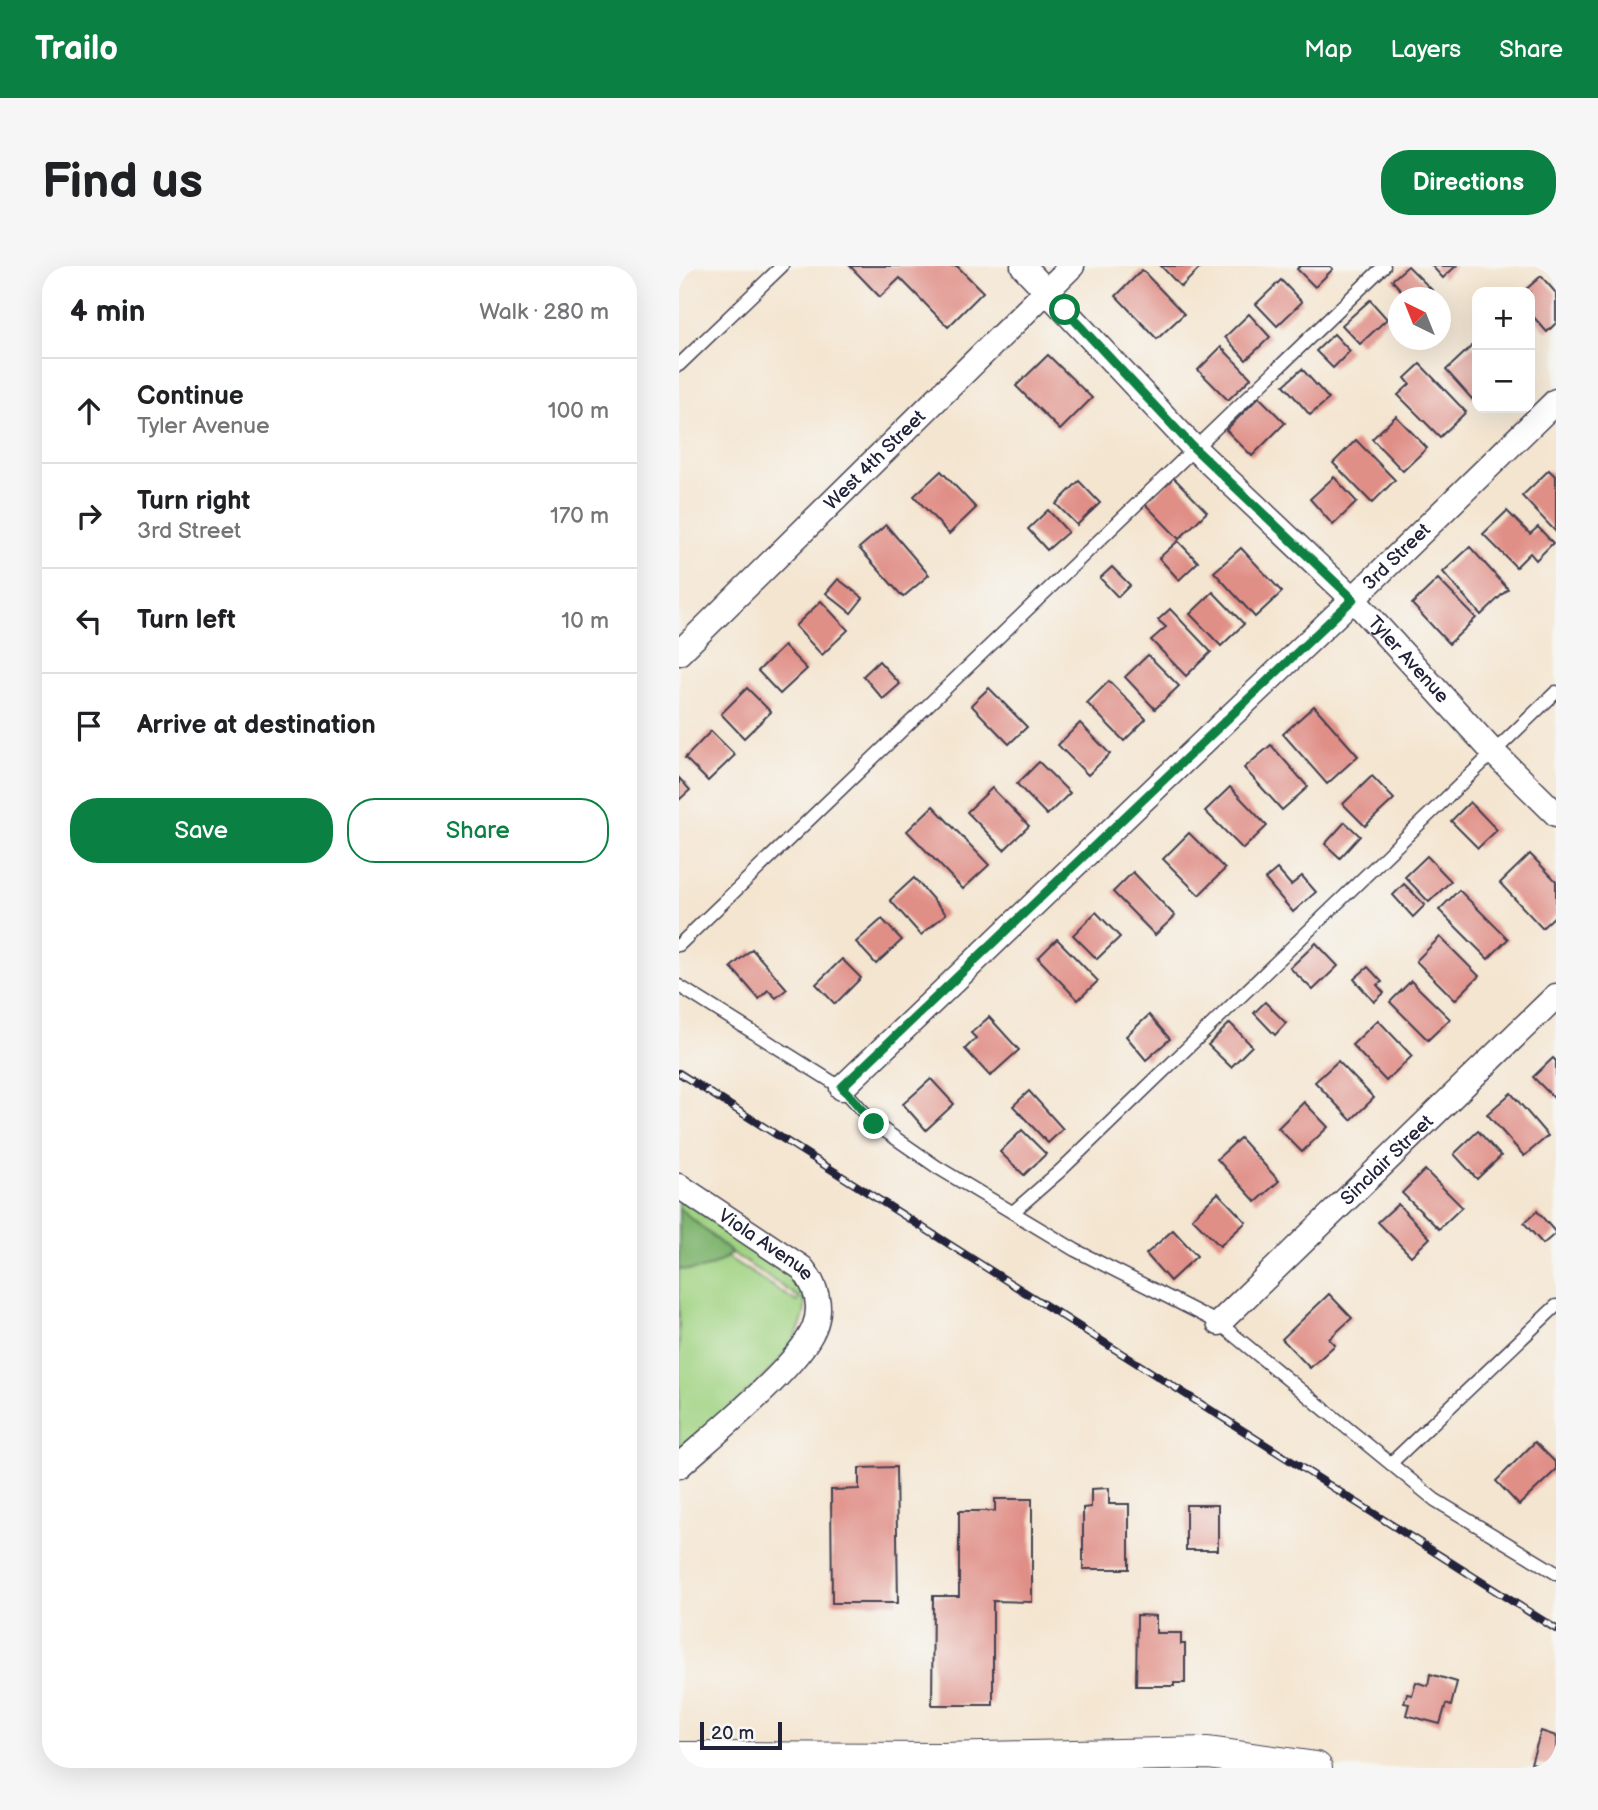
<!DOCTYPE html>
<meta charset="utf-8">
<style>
:root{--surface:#fff;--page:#f6f6f6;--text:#202124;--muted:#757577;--line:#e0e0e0;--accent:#0b8043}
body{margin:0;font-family:"Balsamiq Sans",sans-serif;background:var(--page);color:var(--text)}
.controls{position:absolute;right:21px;top:21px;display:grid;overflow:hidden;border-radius:14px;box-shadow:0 7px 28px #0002}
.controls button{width:63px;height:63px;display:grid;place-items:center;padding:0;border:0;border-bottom:2px solid var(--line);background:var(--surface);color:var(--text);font:35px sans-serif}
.compass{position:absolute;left:709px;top:21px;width:63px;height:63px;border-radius:50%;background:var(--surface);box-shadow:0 7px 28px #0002;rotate:317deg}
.scale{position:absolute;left:21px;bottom:18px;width:82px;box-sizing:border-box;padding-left:7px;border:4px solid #22223b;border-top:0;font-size:19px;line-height:24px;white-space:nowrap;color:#22223b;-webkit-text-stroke:5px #f6f6f2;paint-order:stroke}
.stop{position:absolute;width:21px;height:21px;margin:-16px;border:5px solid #0b8043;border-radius:50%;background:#fff}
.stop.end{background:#0b8043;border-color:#fff;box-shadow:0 2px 7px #0008}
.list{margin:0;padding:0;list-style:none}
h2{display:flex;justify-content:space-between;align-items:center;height:91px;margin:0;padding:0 28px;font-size:30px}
h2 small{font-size:23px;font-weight:400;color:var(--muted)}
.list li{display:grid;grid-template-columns:46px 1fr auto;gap:21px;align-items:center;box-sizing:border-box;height:105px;padding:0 28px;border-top:2px solid var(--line)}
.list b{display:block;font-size:26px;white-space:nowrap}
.list p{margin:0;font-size:23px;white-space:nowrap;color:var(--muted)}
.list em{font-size:23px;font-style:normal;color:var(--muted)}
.actions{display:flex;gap:14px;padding:21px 28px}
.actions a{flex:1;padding:16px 0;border:2px solid var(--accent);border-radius:28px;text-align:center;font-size:24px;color:var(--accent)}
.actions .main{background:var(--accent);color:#fff}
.icon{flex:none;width:38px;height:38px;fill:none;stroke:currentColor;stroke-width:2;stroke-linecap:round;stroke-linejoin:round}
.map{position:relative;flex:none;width:877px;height:1502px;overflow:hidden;border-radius:28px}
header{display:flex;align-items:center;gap:42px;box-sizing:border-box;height:98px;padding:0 35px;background:var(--accent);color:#fff}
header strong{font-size:33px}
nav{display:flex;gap:38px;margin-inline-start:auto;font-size:24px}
.intro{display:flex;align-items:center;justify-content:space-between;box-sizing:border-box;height:168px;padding:0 42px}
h1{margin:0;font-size:49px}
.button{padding:18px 32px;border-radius:28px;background:var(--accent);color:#fff;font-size:24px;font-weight:700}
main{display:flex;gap:42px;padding:0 42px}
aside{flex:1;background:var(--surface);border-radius:28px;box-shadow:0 7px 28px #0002}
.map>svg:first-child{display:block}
.green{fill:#a0d382;stroke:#617a5e;stroke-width:2}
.forest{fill:#80b570;stroke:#516c56;stroke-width:2}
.building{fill:#e08f87}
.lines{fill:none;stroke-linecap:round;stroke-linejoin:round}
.service-casing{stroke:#423f51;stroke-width:15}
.minor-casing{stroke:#423f51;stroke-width:27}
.tertiary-casing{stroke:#423f51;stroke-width:34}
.service{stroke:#fff;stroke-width:12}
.minor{stroke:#fff;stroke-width:24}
.tertiary{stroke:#fff;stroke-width:32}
.rail-casing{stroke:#22223b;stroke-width:8}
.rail{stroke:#f6f6f2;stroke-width:5;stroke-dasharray:16;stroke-linecap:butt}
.route{stroke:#0b8043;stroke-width:9}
.labels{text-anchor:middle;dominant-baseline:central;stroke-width:6;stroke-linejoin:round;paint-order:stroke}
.street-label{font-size:19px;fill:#22223b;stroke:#f6f6f2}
</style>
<header>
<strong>Trailo</strong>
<nav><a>Map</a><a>Layers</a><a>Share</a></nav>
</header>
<div class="intro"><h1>Find us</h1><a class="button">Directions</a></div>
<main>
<aside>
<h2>4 min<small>Walk · 280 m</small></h2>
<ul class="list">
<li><svg class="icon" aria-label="ahead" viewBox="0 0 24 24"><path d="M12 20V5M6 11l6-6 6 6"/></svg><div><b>Continue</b><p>Tyler Avenue</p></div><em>100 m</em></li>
<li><svg class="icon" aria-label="right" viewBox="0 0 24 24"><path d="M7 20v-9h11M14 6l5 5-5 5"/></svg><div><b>Turn right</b><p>3rd Street</p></div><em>170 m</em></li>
<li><svg class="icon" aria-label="left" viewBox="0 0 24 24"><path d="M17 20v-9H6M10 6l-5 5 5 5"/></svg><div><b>Turn left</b></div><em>10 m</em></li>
<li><svg class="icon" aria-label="arrive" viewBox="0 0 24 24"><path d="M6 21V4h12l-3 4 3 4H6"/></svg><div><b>Arrive at destination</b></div></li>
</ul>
<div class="actions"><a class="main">Save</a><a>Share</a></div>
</aside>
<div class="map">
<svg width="877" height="1502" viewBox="0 0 877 1502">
<rect width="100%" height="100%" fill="#f6f6f2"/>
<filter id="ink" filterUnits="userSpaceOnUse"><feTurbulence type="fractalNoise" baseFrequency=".0143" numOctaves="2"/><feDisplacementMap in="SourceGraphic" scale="14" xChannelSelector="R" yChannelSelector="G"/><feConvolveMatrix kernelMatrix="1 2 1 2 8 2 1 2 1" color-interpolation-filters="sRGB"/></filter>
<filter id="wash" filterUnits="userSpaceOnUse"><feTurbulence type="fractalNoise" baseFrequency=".00686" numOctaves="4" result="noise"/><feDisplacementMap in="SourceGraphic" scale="28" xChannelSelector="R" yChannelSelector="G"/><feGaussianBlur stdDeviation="1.57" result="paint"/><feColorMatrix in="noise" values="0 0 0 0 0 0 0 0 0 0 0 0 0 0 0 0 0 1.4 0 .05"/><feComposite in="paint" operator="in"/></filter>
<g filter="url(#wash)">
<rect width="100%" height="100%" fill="#f4e5d0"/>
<path class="green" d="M0 932 116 1012C122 1022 127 1030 126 1042 121 1094 38 1151 0 1184V1002C19 1006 32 1002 48 991L118 1036 121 1032 53 987 0 942Z"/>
<path class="forest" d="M0 942 53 987C35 1000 22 1007 0 1003Z"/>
<g id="blocks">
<g class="building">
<path d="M171 0H278L304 26 269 61 221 12 201 31Z"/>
<path d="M482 0H523L502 21Z"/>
<path d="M621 0H651L654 3 636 21 618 3Z"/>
<path d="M729 0 753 24 745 32H729L713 14Z"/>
<path d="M753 0H777L764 12Z"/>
<path d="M463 4 505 48 478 73 437 30Z"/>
<path d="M862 10 877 27V57L868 66 851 47V26H844Z"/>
<path d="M602 14 623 36 598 60 577 38Z"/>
<path d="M691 34 708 53 681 78 663 59Z"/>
<path d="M570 48 591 71 567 94 546 71Z"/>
<path d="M655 68 671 85 654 102 637 85Z"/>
<path d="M794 79 798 83V128L793 133 767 104Z"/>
<path d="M542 81 572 112 549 134 519 104Z"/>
<path d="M369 89 413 132 381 164 337 120Z"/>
<path d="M741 98 787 146 761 171 719 129 731 118 726 112Z"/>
<path d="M623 103 650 133 631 149 605 119Z"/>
<path d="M580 131 606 157 573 190 547 164Z"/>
<path d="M717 150 748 182 724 205 693 173Z"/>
<path d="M677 174 716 214 693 237 654 197Z"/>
<path d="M870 204 877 211V266L843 230Z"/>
<path d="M262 205 297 242 270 268 235 230Z"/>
<path d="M494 211 528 246 500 273 466 238Z"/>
<path d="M655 211 678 236 654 259 631 233Z"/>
<path d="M400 215 421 237 398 259 377 238Z"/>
<path d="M369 244 389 266 368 284 349 263Z"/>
<path d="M828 245 851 268 859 261 874 277 857 294 851 287 837 301 804 268Z"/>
<path d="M207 259 250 309 224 331 180 282Z"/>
<path d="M499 275 519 296 500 314 480 292Z"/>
<path d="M791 281 829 323 802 349 764 306Z"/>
<path d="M562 282 603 326 576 351 535 306Z"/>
<path d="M433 301 451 319 439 331 421 312Z"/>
<path d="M159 313 184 332 172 347 147 327Z"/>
<path d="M759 313 797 352 770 378 733 338Z"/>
<path d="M534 326 565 358 542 380 511 348Z"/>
<path d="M142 335 169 364 143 389 116 360Z"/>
<path d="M491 343 532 386 507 410 472 374 487 361 479 354Z"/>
<path d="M105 380 128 403 101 428 79 405Z"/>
<path d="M469 389 500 420 476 443 446 411Z"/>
<path d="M200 395 221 418 204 433 184 410Z"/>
<path d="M430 415 467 453 445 475 408 437Z"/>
<path d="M68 422 92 446 65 472 42 448Z"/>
<path d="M310 422 348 461 330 478 292 439Z"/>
<path d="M635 440 679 490 648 518 604 468Z"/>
<path d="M401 457 431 488 409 509 379 479Z"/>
<path d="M32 465 56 489 29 515 6 492Z"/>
<path d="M592 479 629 521 603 544 565 502Z"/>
<path d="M360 496 391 527 368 549 338 518Z"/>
<path d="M693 510 715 533 686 560 664 538Z"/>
<path d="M0 512 11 524 0 534Z"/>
<path d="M551 521 588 560 564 583 526 545Z"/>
<path d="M313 522 350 560 325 584 288 546Z"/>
<path d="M791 536 818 564 799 582 772 555Z"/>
<path d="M254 540 310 599 284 623 228 565Z"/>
<path d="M666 556 681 570 661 592 646 578Z"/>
<path d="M510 567 546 603 520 629 484 593Z"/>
<path d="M851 588 877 615V649L863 662 821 617Z"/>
<path d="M748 590 772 615 750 636 726 611Z"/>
<path d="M598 603 612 619 623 610 637 626 614 646 586 613Z"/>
<path d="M454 606 496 650 476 669 434 626Z"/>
<path d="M235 612 267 648 242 669 211 634Z"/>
<path d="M725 618 746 639 734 651 714 629Z"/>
<path d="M780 624 829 673 809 693 760 644Z"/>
<path d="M417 646 441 671 418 693 394 669Z"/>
<path d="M203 653 223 674 197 698 177 676Z"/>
<path d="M761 671 800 710 776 734 737 695Z"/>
<path d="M378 673 419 715 399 734 359 692Z"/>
<path d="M637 677 659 700 634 724 611 702Z"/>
<path d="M73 683 108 723 97 732 89 724 80 733 52 701Z"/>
<path d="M163 693 182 712 156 738 137 718Z"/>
<path d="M689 701 703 716 698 719 705 727 695 736 675 713Z"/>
<path d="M732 715 771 753 749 774 711 736Z"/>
<path d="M586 736 607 757 596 769 575 747Z"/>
<path d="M470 749 491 773 467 794 447 770Z"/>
<path d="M310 751 340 784 311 810 286 783 297 772 292 767Z"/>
<path d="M699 754 733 790 707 815 673 779Z"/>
<path d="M551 757 573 780 552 801 529 779Z"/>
<path d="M874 792 877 795V834L854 811Z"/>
<path d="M659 795 695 832 672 854 636 816Z"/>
<path d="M252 813 275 838 247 864 224 838Z"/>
<path d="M350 825 384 863 369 877 334 840Z"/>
<path d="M832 827 869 870 845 890 808 848Z"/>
<path d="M625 836 649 861 623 886 599 862Z"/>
<path d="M343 864 367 888 345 909 321 886Z"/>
<path d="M799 865 822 890 798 913 775 888Z"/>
<path d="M561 872 600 915 577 936 538 893Z"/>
<path d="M746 904 783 941 760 963 723 927Z"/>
<path d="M539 927 567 956 541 980 513 952Z"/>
<path d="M719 938 751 972 732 990 699 956Z"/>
<path d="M858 945 877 967 864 978 845 957Z"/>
<path d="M494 964 518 990 491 1015 467 988Z"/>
<path d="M650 1028 673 1052 650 1073 656 1079 631 1102 603 1073Z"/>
<path d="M856 1176 877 1197V1204L840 1239 817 1215Z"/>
<path d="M217 1201 219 1337H153L152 1224 180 1223V1202Z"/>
<path d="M430 1222V1238H450V1303H404V1242L412 1241V1223Z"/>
<path d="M316 1233H353V1336L314 1335V1439H253L254 1330H280V1245H316Z"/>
<rect x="507" y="1239" width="32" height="45"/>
<path d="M458 1349 477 1350V1367H502V1378H506V1417H495V1420H457Z"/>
<path d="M751 1408 778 1416 772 1440 767 1438 761 1458 727 1449 730 1438 725 1437 728 1428 733 1429 737 1416 749 1420Z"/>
<path d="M862 1465 877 1470V1502L852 1497Z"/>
</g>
</g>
</g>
<g filter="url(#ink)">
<use href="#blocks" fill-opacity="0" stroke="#423f51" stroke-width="2"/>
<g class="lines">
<g class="service-casing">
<g id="service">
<path d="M0 99 103 0"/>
<path d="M0 679 705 0"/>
<path d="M0 720 163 822 196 858 258 901 396 984 540 1057 756 1234 877 1307"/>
<path d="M334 946 381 905 877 426"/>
<path d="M712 1197 877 1040"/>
</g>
</g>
<g class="minor-casing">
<g id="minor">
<path id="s1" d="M344 0 514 181 674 333 815 487 877 548"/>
<path id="s2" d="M0 387 393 0"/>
<path id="s3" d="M163 822 674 333 877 135"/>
<path id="s4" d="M0 920 123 1002C137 1019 144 1040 135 1062 119 1101 34 1169 0 1200"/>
<path id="s5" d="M540 1057 877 730"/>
</g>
</g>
<g class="tertiary-casing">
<path id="tertiary" d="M0 1492 262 1493 529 1487 637 1502"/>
</g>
<use href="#service" class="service"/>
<use href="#minor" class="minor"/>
<use href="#tertiary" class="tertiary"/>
<g class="rail-casing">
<path id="rail" d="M0 807 877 1363"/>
</g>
<use href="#rail" class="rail"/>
</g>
</g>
<g class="lines" filter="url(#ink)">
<path class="route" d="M195 858 163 821 674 333 514 181 386 44"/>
</g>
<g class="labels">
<g class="street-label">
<text stroke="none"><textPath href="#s2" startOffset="275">West 4th Street</textPath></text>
<text stroke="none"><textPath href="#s3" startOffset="768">3rd Street</textPath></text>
<text stroke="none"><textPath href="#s1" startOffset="551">Tyler Avenue</textPath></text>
<text stroke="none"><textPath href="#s5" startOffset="234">Sinclair Street</textPath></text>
<text stroke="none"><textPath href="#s4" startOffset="105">Viola Avenue</textPath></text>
</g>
</g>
</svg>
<div class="controls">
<button>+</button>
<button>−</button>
</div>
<svg class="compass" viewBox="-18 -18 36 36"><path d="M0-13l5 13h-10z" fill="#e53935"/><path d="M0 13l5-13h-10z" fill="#757577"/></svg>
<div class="scale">20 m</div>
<div class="stop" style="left:386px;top:44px"></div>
<div class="stop end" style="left:195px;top:858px"></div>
</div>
</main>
